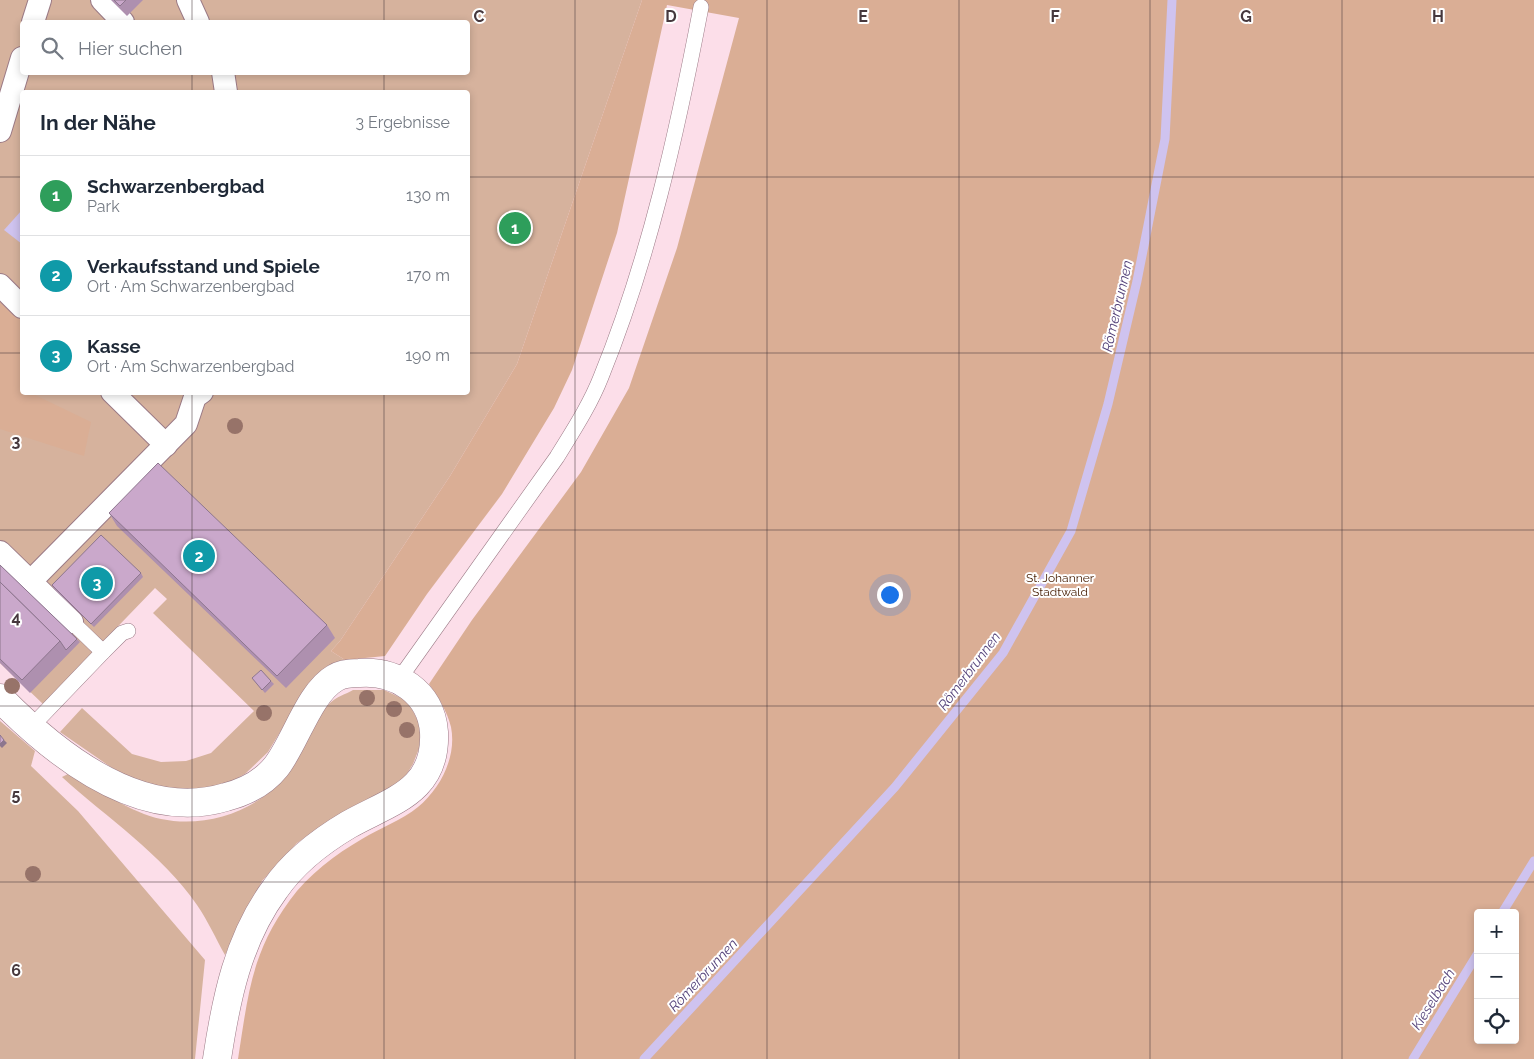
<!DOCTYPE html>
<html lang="de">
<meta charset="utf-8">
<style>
:root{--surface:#fff;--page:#f6f6f7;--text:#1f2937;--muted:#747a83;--line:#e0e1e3;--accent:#327885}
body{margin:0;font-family:Raleway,sans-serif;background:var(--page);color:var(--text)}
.controls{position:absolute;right:15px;bottom:15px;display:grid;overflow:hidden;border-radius:5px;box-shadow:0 2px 8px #0003}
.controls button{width:45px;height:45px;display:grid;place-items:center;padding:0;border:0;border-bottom:1px solid var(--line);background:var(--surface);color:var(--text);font:25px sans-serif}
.you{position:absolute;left:889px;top:594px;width:18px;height:18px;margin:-12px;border:4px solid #fff;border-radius:50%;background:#1a73e8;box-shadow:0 0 0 8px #1a73e833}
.badge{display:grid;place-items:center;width:32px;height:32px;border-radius:50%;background:var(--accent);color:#fff;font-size:16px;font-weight:700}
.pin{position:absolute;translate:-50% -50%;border:2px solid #fff;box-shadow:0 1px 5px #0006}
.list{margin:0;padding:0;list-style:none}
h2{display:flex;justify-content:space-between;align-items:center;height:65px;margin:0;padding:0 20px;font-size:21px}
h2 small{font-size:16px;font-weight:400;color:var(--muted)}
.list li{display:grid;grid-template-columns:32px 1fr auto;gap:15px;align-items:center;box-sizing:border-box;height:80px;padding:0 20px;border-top:1px solid var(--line)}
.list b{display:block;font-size:19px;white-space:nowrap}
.list p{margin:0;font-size:16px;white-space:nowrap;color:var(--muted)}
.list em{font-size:16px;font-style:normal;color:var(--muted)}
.icon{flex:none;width:28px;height:28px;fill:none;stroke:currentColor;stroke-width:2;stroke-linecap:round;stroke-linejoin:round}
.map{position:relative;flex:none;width:1534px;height:1059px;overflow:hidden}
.search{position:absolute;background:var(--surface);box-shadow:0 2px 8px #0003;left:20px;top:20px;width:450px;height:55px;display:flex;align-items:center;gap:12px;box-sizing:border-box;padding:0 18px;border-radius:5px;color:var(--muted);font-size:19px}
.panel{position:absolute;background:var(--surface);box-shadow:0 2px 8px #0003;left:20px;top:90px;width:450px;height:305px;border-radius:5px}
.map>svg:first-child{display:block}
.green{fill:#d6b29d;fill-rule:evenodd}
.forest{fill:#daae95;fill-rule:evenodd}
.water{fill:#cfc3ef}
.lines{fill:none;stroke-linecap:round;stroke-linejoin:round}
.stream{stroke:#cfc3ef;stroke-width:9}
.service-casing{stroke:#9b7a86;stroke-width:16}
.pedestrian-casing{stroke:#9b7a86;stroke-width:24}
.minor-casing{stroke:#9b7a86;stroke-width:29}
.service{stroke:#fff;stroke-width:15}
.pedestrian{stroke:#fff;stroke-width:22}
.minor{stroke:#fff;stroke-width:28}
.tree{fill:#977369}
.wall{fill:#ae90af}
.shaded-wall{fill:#8d768e}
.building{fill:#caa8cb;stroke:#8d768e}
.grid{fill:none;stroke:#46383d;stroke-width:1;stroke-opacity:0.55}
.labels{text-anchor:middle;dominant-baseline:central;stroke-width:4;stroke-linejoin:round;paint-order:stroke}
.park-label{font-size:12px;fill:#451c00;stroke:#fff}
.water-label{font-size:14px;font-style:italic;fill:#54427a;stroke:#fff}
.grid-label{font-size:16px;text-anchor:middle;font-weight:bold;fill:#46383d;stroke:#fff;stroke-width:4;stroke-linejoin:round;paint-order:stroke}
</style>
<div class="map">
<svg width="1534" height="1059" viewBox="0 0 1534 1059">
<rect width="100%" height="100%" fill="#fcdee9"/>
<g class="green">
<path d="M0 0H642L517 364 450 476 340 641 331 651 345 660 297 704 268 752 245 774 230 782 193 792 153 788 115 770 60 732 82 708 132 754 161 762 186 761 211 753 254 711 153 613 167 599 155 588 43 704 0 663ZM22 22H468V72H22ZM22 92H468V392H22Z"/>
<path d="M353 690H384L408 701 420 725V746L413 764 403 780 384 793 342 814 297 843 262 881 225 955C216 939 208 921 197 905 162 854 107 818 62 777L70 773C96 789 132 813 161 819 209 829 264 809 291 768 304 747 313 720 330 703 336 697 346 694 353 690Z"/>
<path d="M0 721 35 751 31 766 78 811 205 960 195 1059H0Z"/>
</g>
<g class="forest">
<path d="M642 0H1534V1059H238C248 996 251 953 290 900 308 875 336 854 362 839 380 828 402 820 418 807 440 789 457 757 451 727 447 711 438 697 429 684L472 620 581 472 629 388 677 248 739 18 667 5 617 233 572 370 554 408 502 494 427 594 385 656 345 660 331 651 340 641 450 476 517 364ZM1478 913H1515V1040H1478Z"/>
<path d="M0 300 22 322V392L31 393 91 422 84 456 0 429Z"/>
</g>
<path class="water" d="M22 210V244L4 230Z"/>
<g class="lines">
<g class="stream">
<path d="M1502 913 1534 861"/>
<path d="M644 1059 895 787 1003 653 1071 531 1108 404 1137 281 1165 139 1172 0"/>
<path d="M1413 1059 1478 953"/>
</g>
<g class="service-casing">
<g id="service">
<path d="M72 622 103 652"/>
<path d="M400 678 557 457C573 431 590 405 601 377 649 259 677 133 701 7"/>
<path d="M31 727 103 652 122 633 128 631"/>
</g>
</g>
<g class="pedestrian-casing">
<g id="pedestrian">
<path d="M102 0 123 22"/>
<path d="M188 0 198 22"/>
<path d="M33 22 40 0"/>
<path d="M223 72 226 92"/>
<path d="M0 131 22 58"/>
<path d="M0 285 22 307"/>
<path d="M112 392 166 445"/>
<path d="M0 552 72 622"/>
<path d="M30 582 186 424 195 397 202 392"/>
</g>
</g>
<g class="minor-casing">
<path id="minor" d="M0 698C57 756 141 823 226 797 245 792 264 782 276 767 295 743 309 693 335 678 341 674 352 673 359 673 396 670 431 692 434 732 437 792 390 801 348 825 321 841 293 863 275 889 238 939 226 999 217 1059"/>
</g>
<use href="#service" class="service"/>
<use href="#pedestrian" class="pedestrian"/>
<use href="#minor" class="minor"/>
</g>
<g class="tree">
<circle cx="235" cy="426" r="8"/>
<circle cx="12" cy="686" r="8"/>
<circle cx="367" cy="698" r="8"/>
<circle cx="394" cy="709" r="8"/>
<circle cx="264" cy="713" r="8"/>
<circle cx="407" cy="730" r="8"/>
<circle cx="33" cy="874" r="8"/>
</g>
<g class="wall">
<path d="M111 0H143L127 16Z"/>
<path d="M109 513 327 625 335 638 286 688 117 526Z"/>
<path d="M0 565 77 639 80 642 30 693 0 663Z"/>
<path d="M141 573 143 577 94 627 54 589 52 585Z"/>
<path d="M252 678 271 681 274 684 265 693Z"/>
</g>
<path class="shaded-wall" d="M4 740 7 743 2 748 0 746V744Z"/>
<g class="building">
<path d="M114 0H126L120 6Z"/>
<path d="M158 463 327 625 277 676 109 513Z"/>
<path d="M101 535 141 573 91 624 52 585Z"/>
<path d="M0 565 77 639 66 650 60 641 0 582Z"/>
<path d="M0 582 60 641 22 680 0 659Z"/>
<path d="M261 670 271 681 262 690 252 678Z"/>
<path d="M0 735 4 740 0 744Z"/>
</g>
<path class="grid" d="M192 0V22M384 0V22M575 0V1059M767 0V1059M959 0V1059M1150 0V1059M1342 0V1059M192 72V92M384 72V92M0 177H22M468 177H1534M0 353H22M468 353H1534M192 392V1059M384 392V1059M0 530H1534M0 706H1534M0 882H1534"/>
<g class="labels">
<g class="park-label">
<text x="1060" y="578">St. Johanner<tspan x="1060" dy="14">Stadtwald</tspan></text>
</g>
<g class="water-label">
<text transform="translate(1117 306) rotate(-77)">Römerbrunnen</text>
<text transform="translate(969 671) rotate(-53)">Römerbrunnen</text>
<text transform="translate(703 975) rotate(-47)">Römerbrunnen</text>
<text transform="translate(1433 999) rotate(-58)">Kieselbach</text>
</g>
</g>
<g class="grid-label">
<text x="479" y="22">C</text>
<text x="671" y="22">D</text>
<text x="863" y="22">E</text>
<text x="1055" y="22">F</text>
<text x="1246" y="22">G</text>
<text x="1438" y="22">H</text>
<text x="16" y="447">3</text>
<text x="16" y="623">4</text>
<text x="16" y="800">5</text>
<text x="16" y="976">6</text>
</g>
</svg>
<div class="controls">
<button>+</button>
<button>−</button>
<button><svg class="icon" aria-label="locate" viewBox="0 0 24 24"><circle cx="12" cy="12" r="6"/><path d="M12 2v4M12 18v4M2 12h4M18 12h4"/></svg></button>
</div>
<div class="you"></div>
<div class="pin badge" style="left:515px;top:228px;background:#2e9e5b">1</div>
<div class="pin badge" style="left:199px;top:556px;background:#0f9aa8">2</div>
<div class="pin badge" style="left:97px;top:583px;background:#0f9aa8">3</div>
<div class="search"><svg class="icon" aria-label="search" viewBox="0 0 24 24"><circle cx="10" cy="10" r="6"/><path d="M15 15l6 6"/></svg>Hier suchen</div>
<section class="panel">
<h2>In der Nähe<small>3 Ergebnisse</small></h2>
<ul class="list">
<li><span class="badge" style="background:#2e9e5b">1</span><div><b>Schwarzenbergbad</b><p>Park</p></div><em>130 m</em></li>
<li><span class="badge" style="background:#0f9aa8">2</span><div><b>Verkaufsstand und Spiele</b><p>Ort · Am Schwarzenbergbad</p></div><em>170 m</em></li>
<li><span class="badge" style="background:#0f9aa8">3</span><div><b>Kasse</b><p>Ort · Am Schwarzenbergbad</p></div><em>190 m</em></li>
</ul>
</section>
</div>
